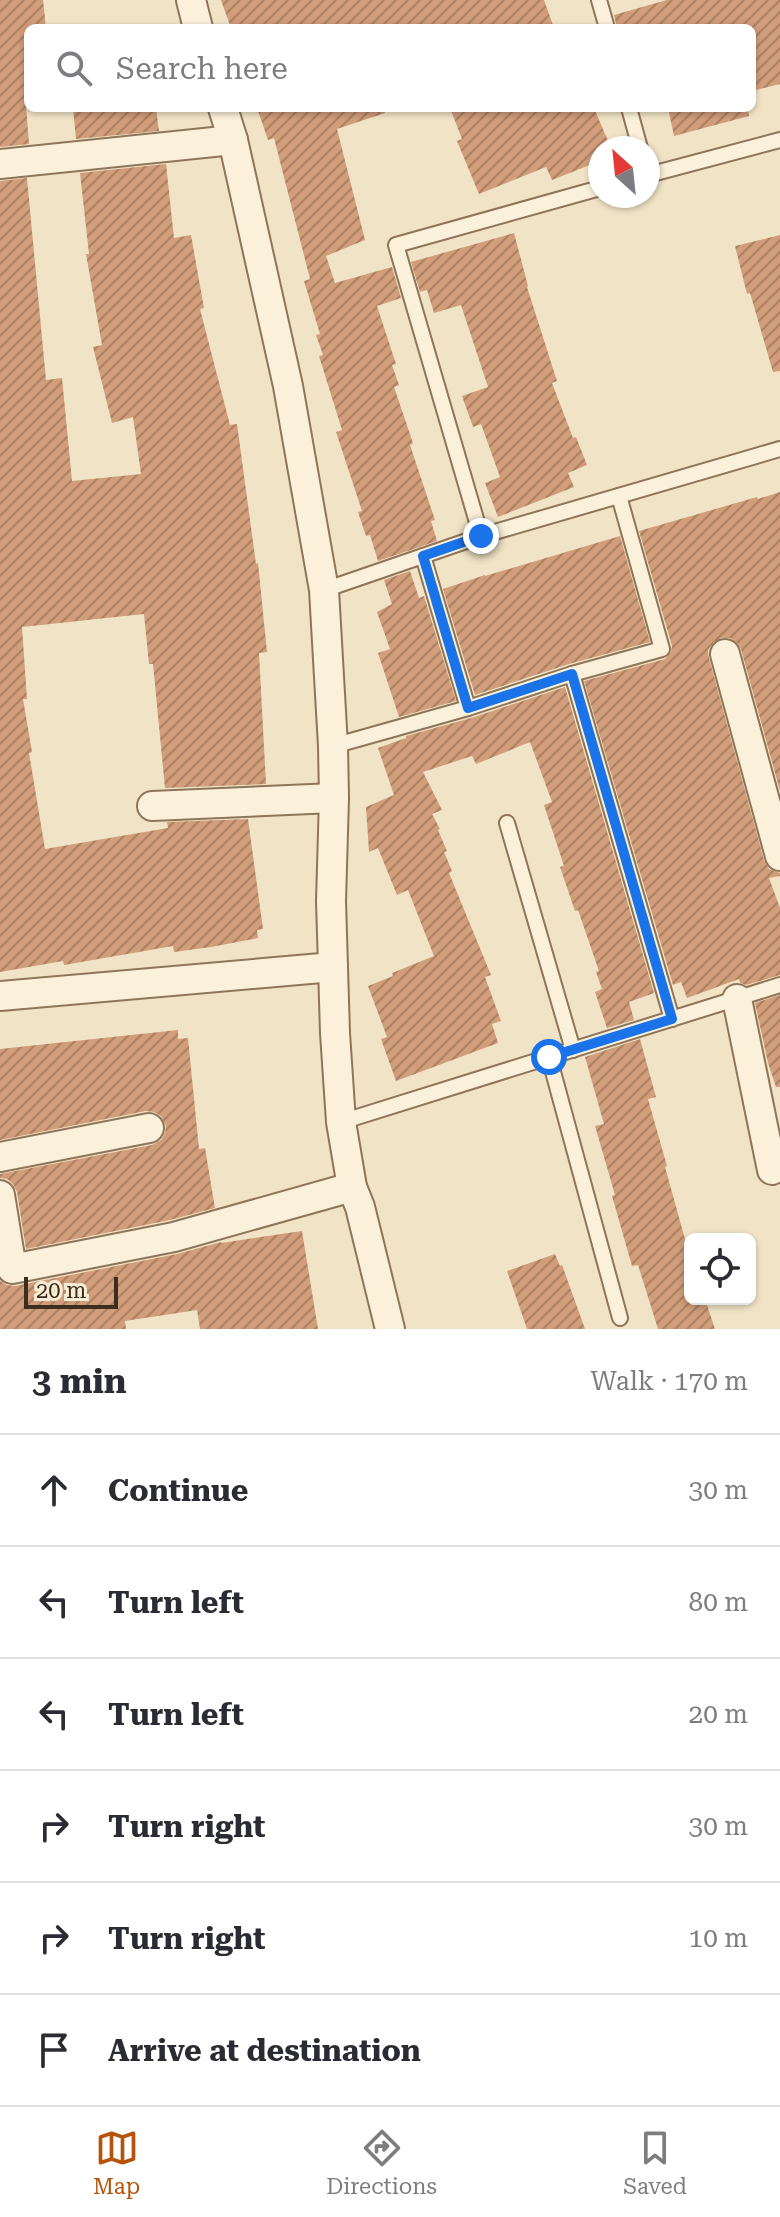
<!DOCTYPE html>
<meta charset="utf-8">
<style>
:root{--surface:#fff;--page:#f2f2f3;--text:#2b2b33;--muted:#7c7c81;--line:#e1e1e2;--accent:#b45309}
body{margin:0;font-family:"Roboto Serif",serif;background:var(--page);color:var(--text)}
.controls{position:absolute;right:24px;bottom:24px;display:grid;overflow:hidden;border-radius:12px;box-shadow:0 2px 6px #0004}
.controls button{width:72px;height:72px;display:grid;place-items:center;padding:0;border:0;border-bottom:2px solid var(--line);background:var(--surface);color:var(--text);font:40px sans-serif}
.compass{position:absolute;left:588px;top:136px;width:72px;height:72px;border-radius:50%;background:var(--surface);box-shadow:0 2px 6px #0004;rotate:333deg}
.scale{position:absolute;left:24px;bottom:20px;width:94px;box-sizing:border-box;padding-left:8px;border:4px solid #3d2d1f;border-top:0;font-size:22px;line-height:28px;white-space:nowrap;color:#3d2d1f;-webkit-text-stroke:6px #f8eed6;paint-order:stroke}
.stop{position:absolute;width:24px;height:24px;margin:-18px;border:6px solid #1a73e8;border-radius:50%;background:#fff}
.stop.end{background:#1a73e8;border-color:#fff;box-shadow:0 2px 8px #0008}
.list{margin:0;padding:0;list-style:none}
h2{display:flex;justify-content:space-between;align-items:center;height:104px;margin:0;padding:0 32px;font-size:34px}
h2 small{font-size:26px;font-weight:400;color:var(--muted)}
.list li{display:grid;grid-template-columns:52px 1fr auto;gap:24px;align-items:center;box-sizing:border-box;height:112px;padding:0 32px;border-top:2px solid var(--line)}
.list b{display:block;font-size:30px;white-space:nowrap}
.list em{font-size:26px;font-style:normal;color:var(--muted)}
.icon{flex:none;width:44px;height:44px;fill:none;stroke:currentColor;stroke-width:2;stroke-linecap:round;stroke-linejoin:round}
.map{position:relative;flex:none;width:780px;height:1329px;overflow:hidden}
.search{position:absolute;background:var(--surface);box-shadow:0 2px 6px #0004;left:24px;right:24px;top:24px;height:88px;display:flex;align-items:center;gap:20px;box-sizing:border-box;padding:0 28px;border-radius:12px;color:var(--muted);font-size:30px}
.sheet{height:776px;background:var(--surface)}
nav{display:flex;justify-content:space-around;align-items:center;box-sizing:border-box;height:112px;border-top:2px solid var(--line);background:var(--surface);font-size:22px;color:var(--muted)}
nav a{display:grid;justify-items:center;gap:4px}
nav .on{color:var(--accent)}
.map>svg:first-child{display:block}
.building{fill:url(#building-hatch)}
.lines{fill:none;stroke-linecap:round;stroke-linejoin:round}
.service-casing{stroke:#8e755a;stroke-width:18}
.minor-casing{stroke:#8e755a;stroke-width:32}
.service{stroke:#fbf1da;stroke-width:14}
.minor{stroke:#fbf1da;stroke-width:28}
.route{stroke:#1a73e8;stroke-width:10}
</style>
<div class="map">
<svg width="780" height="1329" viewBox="0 0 780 1329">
<defs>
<pattern id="building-hatch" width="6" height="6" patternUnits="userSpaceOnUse" patternTransform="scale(2)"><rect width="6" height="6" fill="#d19d7a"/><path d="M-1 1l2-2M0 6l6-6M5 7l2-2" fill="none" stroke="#ab8063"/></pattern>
</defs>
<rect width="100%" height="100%" fill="#f1e4c6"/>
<g class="building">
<path d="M0 0H43L46 28H28V105H26L29 144 0 147Z"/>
<path d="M221 0H544L554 28H231Z"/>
<path d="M667 0H780V84L752 91V28H617L614 15Z"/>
<path d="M73 108H156L159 131 76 139Z"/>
<path d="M257 108H384L385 113 337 129 365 240 326 256 335 283 392 267 401 298 377 306 396 364 392 365 399 385 394 387 413 443 410 445 435 520 431 521 437 541 378 561 370 535 366 536 358 512 362 511 336 432 342 430 319 356 323 355 316 335 320 334 304 281 310 279 274 138 268 140Z"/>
<path d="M450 108H594L611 148H600V161L552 180 546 167 479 194 457 141 462 139Z"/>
<path d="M668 108H748L749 116 674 136Z"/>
<path d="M166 164 174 238 191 235 204 308 200 309 230 425 237 424 256 564 258 563 267 652 259 653 266 784 165 788 153 664H149L144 614 22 627 27 699H23L32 752 29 753 45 849 168 828 167 822 248 819 263 929 257 930 258 938 211 947 174 952 173 946 64 965 63 961 0 972V181L27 178 46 380 62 378 72 481 141 474 133 417 112 423 93 347 102 345 86 254H89L80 173Z"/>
<path d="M514 233 528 286 527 287 557 381 552 383 573 438 576 437 587 465 568 473 574 487 498 517 485 483 500 477 481 424 473 427 462 396 488 387 461 305 434 313 427 290 420 292 411 262Z"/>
<path d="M780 235V371L773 372 750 293 747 294 735 246Z"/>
<path d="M780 492V791L741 649 737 643 730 638H721L714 642 708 650 709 658 764 860 769 869 780 873V876L769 878 780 908V975L746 985 740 983 739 979 687 998 681 982 673 985 584 681 665 659 671 652 672 646 639 531 757 497 758 499Z"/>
<path d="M620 536 650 642 569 664 475 695 443 589 485 575V576Z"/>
<path d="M410 571 419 598 424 596 456 701 399 717 378 653 390 649 377 612 392 604 384 580Z"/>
<path d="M565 687 654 993 629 1002 634 1020 607 1028 595 992 602 989 596 972 599 971 578 910 575 911 560 867 564 866 544 805 552 802 530 742 476 764 472 756 423 772 442 810 432 814 440 829 438 830 447 851 444 852 452 871 449 873 491 975 485 977 501 1021 492 1024 498 1043 396 1081 381 1039 387 1037 368 986 393 976 392 973 434 956 408 890 397 895 378 848 369 852 366 807 394 795 378 748 406 738V736L471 718Z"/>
<path d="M780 995V1087H776L768 1063 755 1003Z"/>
<path d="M178 1030V1039L188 1038 199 1149 205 1148 215 1208 170 1220 26 1249 17 1192 13 1184 7 1179 0 1178V1174L152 1145 161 1140 165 1133 166 1126 161 1116 154 1112 146 1111 0 1140V1049Z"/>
<path d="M640 1039 656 1097 648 1099 667 1166 665 1167 690 1257V1299H705L715 1329H658L638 1265 632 1266 612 1196 615 1195 595 1126 604 1124 585 1057Z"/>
<path d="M302 1231 318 1329H200L197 1310 125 1321 126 1329H0V1281L7 1285 15 1286 177 1254 221 1242V1243Z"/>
<path d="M555 1254 560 1266 562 1265 585 1329H527L507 1271Z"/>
</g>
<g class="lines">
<g class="service-casing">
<g id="service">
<path d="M599 0 607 28"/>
<path d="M629 108 640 148"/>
<path d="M648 175 780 140"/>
<path d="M481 536 396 245 600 188"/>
<path d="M423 556 468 708"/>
<path d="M324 590 481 536 780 449"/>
<path d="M572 674 672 1019"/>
<path d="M333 746 468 708 572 674 662 649 619 496"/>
<path d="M507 823 573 1050"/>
<path d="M549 1057 620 1318"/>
<path d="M341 1122 780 985"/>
</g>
</g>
<g class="minor-casing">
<g id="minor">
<path d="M191 0 198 28"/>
<path d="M223 108 233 140 288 386 324 590 333 746 334 798 331 901 335 1033 341 1122 352 1187 360 1207 390 1329"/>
<path d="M0 164 233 140"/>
<path d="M725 654 780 856"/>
<path d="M152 806 334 798"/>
<path d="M0 996 333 967"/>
<path d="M737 999 772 1170 780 1166"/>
<path d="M0 1157 149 1128"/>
<path d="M0 1195 12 1269 174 1237 352 1187"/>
</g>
</g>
<use href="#service" class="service"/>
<use href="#minor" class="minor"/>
</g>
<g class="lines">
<path class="route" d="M481 536 423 556 468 708 572 674 672 1019 549 1057"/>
</g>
</svg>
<div class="controls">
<button><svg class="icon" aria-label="locate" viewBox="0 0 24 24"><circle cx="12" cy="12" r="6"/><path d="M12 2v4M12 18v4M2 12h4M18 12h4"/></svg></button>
</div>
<svg class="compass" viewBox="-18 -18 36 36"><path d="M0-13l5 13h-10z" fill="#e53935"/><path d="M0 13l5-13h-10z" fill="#7c7c81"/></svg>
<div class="scale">20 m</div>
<div class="stop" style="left:549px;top:1057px"></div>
<div class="stop end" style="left:481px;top:536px"></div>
<div class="search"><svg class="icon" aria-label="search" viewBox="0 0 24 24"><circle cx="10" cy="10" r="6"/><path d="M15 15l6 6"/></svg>Search here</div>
</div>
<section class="sheet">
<h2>3 min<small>Walk · 170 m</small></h2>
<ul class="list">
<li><svg class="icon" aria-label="ahead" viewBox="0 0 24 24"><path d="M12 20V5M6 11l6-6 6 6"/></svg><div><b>Continue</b></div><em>30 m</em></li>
<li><svg class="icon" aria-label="left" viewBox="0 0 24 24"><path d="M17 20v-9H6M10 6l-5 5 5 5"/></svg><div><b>Turn left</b></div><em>80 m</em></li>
<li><svg class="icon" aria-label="left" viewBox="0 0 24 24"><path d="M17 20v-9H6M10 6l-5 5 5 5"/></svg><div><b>Turn left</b></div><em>20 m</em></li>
<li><svg class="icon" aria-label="right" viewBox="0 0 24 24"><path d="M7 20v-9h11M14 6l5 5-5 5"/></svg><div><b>Turn right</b></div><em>30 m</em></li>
<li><svg class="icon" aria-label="right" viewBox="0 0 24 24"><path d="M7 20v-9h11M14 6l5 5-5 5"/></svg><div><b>Turn right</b></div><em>10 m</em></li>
<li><svg class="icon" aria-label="arrive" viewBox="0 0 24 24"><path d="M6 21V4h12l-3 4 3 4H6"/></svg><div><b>Arrive at destination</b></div></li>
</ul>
</section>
<nav>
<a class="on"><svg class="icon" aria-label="map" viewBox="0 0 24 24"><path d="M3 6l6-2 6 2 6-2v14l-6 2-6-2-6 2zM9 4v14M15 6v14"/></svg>Map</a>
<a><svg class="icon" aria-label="directions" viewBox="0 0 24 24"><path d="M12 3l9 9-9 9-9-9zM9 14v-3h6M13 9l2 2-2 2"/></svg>Directions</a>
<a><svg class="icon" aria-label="saved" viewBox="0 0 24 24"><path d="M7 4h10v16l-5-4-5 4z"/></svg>Saved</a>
</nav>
